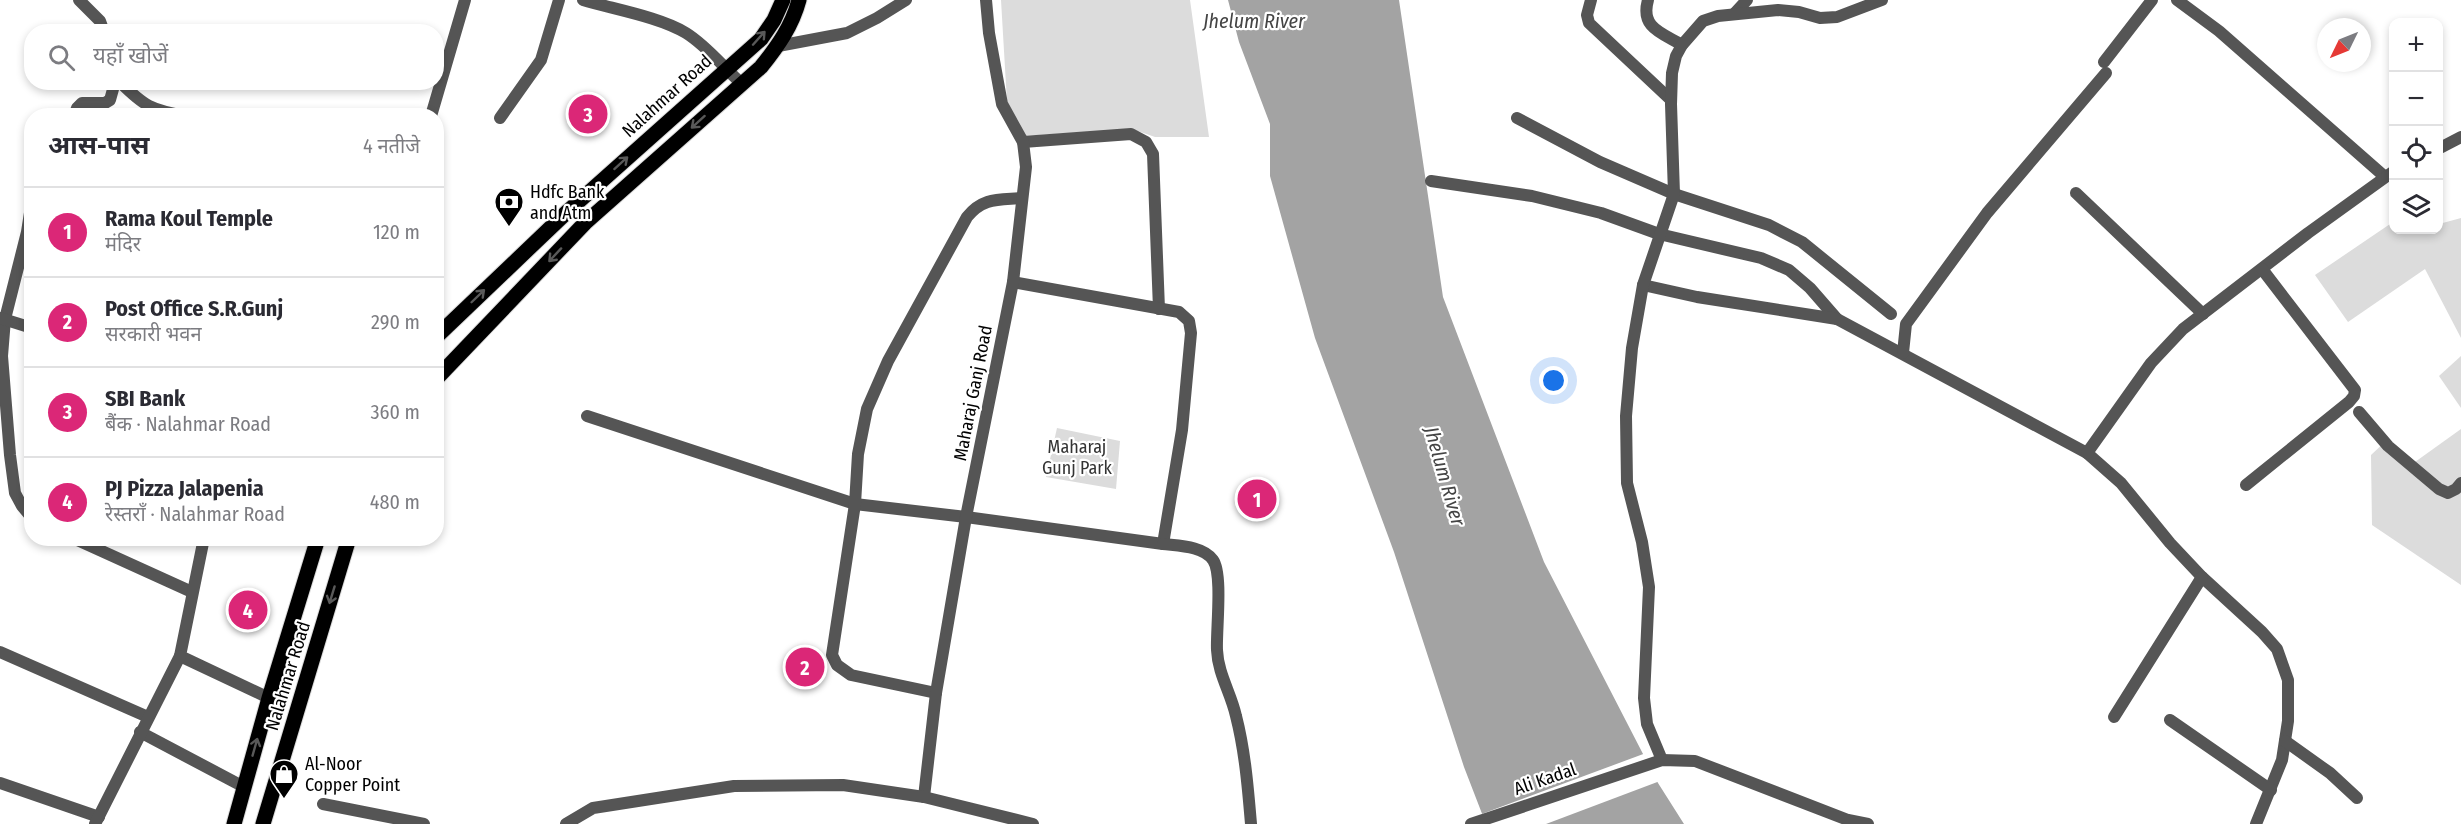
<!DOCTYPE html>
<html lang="hi">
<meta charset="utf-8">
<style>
:root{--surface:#fff;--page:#f7f7f7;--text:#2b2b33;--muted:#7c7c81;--line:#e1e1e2;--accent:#db2777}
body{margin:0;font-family:"Fira Sans Condensed","Noto Sans Devanagari",sans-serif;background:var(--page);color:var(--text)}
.controls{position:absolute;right:18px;top:18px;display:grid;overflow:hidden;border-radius:12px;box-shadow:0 3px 9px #0003}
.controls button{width:54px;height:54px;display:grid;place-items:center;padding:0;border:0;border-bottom:2px solid var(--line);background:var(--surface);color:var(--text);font:30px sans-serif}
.compass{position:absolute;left:2317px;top:18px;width:54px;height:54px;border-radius:50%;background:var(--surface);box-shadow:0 3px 9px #0003;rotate:227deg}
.you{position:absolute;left:1554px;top:381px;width:21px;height:21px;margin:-15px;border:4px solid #fff;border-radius:50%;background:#1a73e8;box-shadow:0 0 0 9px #1a73e833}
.badge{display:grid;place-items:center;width:39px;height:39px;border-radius:50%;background:var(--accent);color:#fff;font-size:20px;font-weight:700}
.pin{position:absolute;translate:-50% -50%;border:3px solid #fff;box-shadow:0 2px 6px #0006}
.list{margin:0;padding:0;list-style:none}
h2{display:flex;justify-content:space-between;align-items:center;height:78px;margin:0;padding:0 24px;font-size:26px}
h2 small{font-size:20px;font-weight:400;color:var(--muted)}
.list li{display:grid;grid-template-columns:39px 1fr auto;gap:18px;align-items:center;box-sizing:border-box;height:90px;padding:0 24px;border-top:2px solid var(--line)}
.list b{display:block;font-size:22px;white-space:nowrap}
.list p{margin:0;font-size:20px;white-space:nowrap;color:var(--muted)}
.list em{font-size:20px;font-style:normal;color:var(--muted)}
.icon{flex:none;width:33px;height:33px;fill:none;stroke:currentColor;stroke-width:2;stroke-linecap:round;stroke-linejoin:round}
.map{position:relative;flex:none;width:2461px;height:824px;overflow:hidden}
.search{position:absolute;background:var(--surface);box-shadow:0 3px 9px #0003;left:24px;top:24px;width:420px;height:66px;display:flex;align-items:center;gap:15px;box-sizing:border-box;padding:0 21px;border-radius:24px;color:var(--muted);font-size:22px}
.panel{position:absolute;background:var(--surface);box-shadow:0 3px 9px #0003;left:24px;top:108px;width:420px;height:438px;border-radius:24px}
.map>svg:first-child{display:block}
.green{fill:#dcdcdc}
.water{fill:#a3a3a3}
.pier{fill:#fff}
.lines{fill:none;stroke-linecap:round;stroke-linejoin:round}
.primary-casing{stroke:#dbdbdb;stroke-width:17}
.minor{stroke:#555;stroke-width:12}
.tertiary{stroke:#555;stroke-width:12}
.primary{stroke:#000;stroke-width:15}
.oneway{stroke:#595959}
.labels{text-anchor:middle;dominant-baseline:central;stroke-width:4.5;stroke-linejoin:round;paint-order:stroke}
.street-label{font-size:18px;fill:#000;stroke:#fff}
.poi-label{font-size:18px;fill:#000;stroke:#fff;text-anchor:start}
.park-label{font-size:18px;fill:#333;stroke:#fff}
.water-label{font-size:20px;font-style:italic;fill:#444;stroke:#fff}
</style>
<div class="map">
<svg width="2461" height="824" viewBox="0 0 2461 824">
<rect width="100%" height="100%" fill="#fff"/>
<g class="green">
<path d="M1001 0H1190L1209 137H1155L1132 129 1023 136 1007 102Z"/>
<path d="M2461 218V338L2425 269 2348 322 2315 275 2393 222 2394 230H2438L2439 224Z"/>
<path d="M2461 356V408L2439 376Z"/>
<path d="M1057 428 1120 441 1116 489 1046 477Z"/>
<path d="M2461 429V585L2372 525 2371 455 2387 440 2415 462Z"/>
</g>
<path class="water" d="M1228 0H1399L1443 297 1544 562 1658 783 1684 824H1486L1464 767 1394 552 1315 338 1270 176V124L1239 42Z"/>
<path class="pier" d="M1646 753 1660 781 1546 824H1482L1479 815Z"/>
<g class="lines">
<g class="primary-casing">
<g id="primary">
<path d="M436 337 568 211 761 39 774 20 783 0"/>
<path d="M436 379 585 223 761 67C778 46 792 26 799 0"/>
<path d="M234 824 269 698 318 538"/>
<path d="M263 824 349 538"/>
</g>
</g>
<g class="minor">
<path d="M79 0 100 21 104 32"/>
<path d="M583 0C613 9 660 17 686 33 707 46 723 67 742 84"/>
<path d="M1591 0 1587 15 1589 23 1671 100"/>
<path d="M1648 0C1640 28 1662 33 1682 45"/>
<path d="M2177 0 2219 31 2384 176"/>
<path d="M1734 14 1747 0"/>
<path d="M778 46 847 33 877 18 906 0"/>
<path d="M2104 62 2152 0"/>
<path d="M120 82C144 106 151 110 186 116"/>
<path d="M74 116 77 108 82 103H105L110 100 115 82"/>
<path d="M431 116 465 0"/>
<path d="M500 118 541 60 559 0"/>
<path d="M1517 118 1600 162 1674 194 1769 225 1802 242 1891 314"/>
<path d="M1023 142 1131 134 1146 142 1153 154 1159 309"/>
<path d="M2438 149 2461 137"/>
<path d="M1431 181 1532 196 1601 213 1659 234 1761 258 1789 270 1810 288 1837 319"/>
<path d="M2076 193 2203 314"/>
<path d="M32 200 27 232 5 319 2 356 10 455 15 493 22 506 32 518"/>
<path d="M1643 285 1697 297 1837 319 2087 453 2121 483 2170 543 2202 577 2262 632 2277 649 2288 680V721L2282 760 2256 824"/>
<path d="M0 318 32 328"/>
<path d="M1903 353 1906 324 1987 213 2106 73"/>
<path d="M2359 412 2388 446 2439 489 2448 493 2456 489 2461 483"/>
<path d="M587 416 855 504 966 517 1163 544 1182 430 1191 333 1189 321 1179 312 1013 282"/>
<path d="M2087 453 2151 363 2183 329 2308 233 2394 171"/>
<path d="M2246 485 2349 402 2354 396 2355 390 2262 269"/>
<path d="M73 538 192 592"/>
<path d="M204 538 180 656 269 698"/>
<path d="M1163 544C1179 546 1203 546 1213 560 1223 574 1216 631 1217 650 1218 674 1231 693 1236 716 1245 751 1248 788 1251 824"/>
<path d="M0 652 148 717"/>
<path d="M936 693 851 675 837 665 832 655 855 504 858 454 867 409 888 361 967 217C983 197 999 200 1022 198"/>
<path d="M2114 717 2202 577"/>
<path d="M2170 720 2271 790"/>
<path d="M140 732 244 787"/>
<path d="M2285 741 2330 773 2357 798"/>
<path d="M1662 760 1647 724 1644 698 1649 587 1642 542 1627 483 1626 416 1632 348 1643 285 1674 194 1671 104 1672 73 1676 56 1682 45 1703 21 1718 16 1778 10 1799 12 1820 18 1837 17 1882 0"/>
<path d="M0 783 99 817"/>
<path d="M924 797 936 693 966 517 1013 282 1026 167 1023 142 1002 104 989 33 986 0"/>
<path d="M323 804 424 824"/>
<path d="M95 824 180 656"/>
</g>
<g class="tertiary">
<path d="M566 824 593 808 734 786 843 785 924 797 1033 824"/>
<path d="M1471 824 1662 760 1695 761 1848 820 1868 824"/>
</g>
<use href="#primary" class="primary"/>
</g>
<defs><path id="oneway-shaft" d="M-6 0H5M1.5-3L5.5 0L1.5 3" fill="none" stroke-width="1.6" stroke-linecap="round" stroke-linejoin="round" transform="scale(1.5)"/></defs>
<g class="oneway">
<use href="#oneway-shaft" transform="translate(759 38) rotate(-48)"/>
<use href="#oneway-shaft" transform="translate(698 122) rotate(138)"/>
<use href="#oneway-shaft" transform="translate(621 163) rotate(-42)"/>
<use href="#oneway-shaft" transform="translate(555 255) rotate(133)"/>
<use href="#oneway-shaft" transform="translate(478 296) rotate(-44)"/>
<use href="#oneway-shaft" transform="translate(332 595) rotate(107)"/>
<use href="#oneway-shaft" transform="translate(255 747) rotate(-74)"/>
</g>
<defs>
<g id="bank-pin" transform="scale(1.5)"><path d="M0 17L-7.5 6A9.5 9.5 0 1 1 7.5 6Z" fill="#000" stroke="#fff"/><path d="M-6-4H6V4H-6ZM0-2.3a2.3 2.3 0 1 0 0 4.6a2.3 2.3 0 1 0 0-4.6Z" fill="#fff"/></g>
<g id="shop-pin" transform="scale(1.5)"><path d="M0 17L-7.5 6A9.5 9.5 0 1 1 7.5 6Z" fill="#000" stroke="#fff"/><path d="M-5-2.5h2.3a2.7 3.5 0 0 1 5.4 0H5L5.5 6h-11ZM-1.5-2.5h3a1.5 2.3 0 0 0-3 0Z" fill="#fff"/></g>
</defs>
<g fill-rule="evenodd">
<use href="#bank-pin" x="509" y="202"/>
<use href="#shop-pin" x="284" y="774"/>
</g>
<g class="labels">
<g class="street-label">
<text transform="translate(667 96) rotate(-42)">Nalahmar Road</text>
<text transform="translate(973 393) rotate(-79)">Maharaj Ganj Road</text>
<text transform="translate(288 676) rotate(-73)">Nalahmar Road</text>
<text transform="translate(1545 779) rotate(-19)">Ali Kadal</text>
</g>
<g class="poi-label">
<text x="530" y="192">Hdfc Bank<tspan x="530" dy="21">and Atm</tspan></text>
<text x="305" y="764">Al-Noor<tspan x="305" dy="21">Copper Point</tspan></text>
</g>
<g class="park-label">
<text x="1077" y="447">Maharaj<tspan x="1077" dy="21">Gunj Park</tspan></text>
</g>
<g class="water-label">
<text x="1254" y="21">Jhelum River</text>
<text transform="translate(1445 476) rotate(74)">Jhelum River</text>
</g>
</g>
</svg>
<div class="controls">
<button>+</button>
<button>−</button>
<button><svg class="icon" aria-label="locate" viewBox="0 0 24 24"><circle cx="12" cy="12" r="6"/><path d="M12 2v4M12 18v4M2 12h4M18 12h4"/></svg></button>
<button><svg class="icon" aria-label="layers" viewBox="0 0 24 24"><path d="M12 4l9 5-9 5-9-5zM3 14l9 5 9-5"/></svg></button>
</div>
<svg class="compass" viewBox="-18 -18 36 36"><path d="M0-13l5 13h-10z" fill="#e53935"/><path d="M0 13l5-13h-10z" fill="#7c7c81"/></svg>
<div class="you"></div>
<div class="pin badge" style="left:1257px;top:499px">1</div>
<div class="pin badge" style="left:805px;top:667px">2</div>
<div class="pin badge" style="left:588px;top:114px">3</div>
<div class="pin badge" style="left:248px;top:610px">4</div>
<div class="search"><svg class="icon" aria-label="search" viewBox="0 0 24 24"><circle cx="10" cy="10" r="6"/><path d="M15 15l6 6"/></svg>यहाँ खोजें</div>
<section class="panel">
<h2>आस-पास<small>4 नतीजे</small></h2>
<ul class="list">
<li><span class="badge">1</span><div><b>Rama Koul Temple</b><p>मंदिर</p></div><em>120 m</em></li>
<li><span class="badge">2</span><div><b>Post Office S.R.Gunj</b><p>सरकारी भवन</p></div><em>290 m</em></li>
<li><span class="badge">3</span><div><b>SBI Bank</b><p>बैंक · Nalahmar Road</p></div><em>360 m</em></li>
<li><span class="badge">4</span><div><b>PJ Pizza Jalapenia</b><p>रेस्तराँ · Nalahmar Road</p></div><em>480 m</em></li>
</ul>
</section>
</div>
